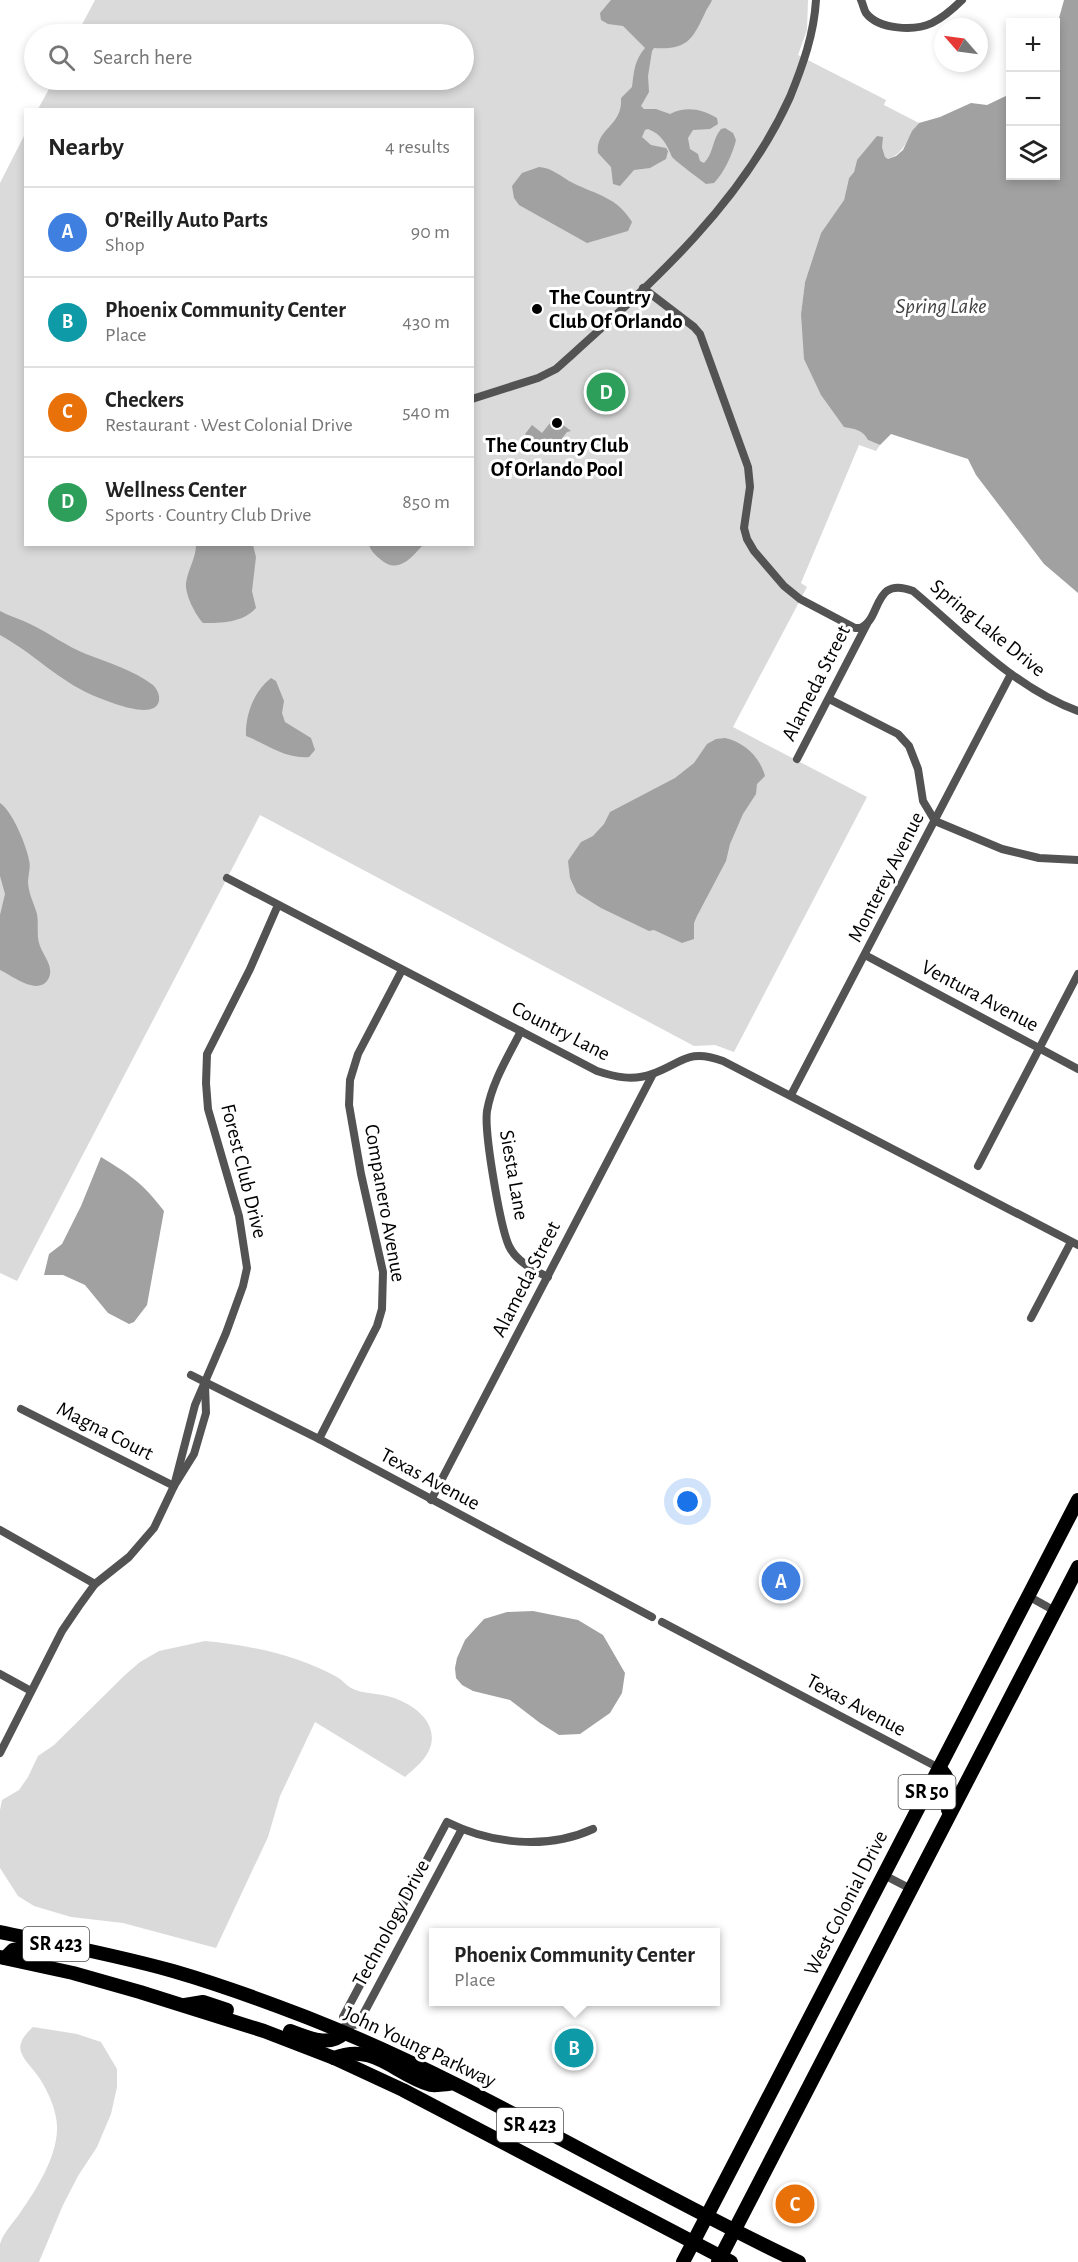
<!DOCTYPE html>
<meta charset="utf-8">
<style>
:root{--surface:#fff;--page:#f6f6f6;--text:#222;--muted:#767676;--line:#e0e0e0;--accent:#000}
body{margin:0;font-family:"Alegreya Sans",sans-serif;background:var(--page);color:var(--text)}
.controls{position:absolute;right:18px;top:18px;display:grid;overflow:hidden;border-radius:0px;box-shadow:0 3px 9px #0003}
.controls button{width:54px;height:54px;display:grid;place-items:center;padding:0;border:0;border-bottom:2px solid var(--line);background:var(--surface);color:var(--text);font:30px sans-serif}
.compass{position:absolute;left:934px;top:18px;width:54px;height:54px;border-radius:50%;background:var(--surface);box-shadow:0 3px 9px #0003;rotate:298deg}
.you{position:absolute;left:688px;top:1502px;width:21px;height:21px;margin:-15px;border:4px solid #fff;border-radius:50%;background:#1a73e8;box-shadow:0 0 0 9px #1a73e833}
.badge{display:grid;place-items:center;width:39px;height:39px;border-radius:50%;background:var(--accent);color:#fff;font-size:20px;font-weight:700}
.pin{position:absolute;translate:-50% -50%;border:3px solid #fff;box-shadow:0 2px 6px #0006}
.popup{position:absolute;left:429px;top:1928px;width:291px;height:78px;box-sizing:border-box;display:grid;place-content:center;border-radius:0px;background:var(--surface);filter:drop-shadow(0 2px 4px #0005);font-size:20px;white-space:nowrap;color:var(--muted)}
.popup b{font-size:22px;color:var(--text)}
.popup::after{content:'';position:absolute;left:50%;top:100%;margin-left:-12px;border:12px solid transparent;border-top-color:var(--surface)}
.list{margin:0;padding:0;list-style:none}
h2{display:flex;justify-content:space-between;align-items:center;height:78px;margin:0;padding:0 24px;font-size:26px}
h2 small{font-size:20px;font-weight:400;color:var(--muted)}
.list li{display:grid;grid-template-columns:39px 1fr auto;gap:18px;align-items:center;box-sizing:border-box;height:90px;padding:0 24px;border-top:2px solid var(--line)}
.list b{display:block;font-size:22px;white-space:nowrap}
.list p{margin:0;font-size:20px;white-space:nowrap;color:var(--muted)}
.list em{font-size:20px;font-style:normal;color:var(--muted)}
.icon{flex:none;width:33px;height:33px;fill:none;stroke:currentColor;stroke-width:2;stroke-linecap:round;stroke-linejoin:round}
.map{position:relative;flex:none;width:1078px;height:2262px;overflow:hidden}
.search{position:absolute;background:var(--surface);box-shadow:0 3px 9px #0003;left:24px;top:24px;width:450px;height:66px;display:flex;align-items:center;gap:15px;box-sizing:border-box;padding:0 21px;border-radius:33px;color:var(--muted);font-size:22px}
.panel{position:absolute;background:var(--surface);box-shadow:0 3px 9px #0003;left:24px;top:108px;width:450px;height:438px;border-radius:0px}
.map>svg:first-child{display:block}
.green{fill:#dadada}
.water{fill:#a1a1a1}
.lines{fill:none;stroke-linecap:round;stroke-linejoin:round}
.minor{stroke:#535353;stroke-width:8}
.primary{stroke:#000;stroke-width:14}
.trunk{stroke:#000;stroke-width:14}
.poi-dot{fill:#000;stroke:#fff;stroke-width:2}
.labels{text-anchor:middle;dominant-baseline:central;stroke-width:6;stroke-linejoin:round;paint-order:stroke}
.shield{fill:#fff;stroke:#4c4c4c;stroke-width:1.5}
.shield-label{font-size:20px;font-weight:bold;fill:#000}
.poi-label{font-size:21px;font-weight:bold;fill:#000;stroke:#fff;text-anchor:start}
.street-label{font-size:21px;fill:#000;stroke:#fff}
.water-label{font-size:22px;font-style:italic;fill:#424242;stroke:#fff}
</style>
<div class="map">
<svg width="1078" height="2262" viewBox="0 0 1078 2262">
<rect width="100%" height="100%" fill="#fff"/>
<g class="green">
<path d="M95 0H808L807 30 798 55 886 100 884 105 919 123C907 136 906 153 888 159L885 157 882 147 857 160 854 172 849 178 844 200 821 233 805 282 801 315 859 430 866 435 868 440 880 445 876 451 859 445 801 583 807 587 733 727 867 797 734 1052 715 1045 694 1046 260 815 17 1281 0 1273V183L25 134 26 544H472V110L38 109 54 80H464V34H77Z"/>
<path d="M205 1641C249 1645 298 1655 337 1677 342 1680 346 1685 351 1688 363 1694 378 1693 391 1697 411 1703 437 1720 431 1745 427 1759 415 1768 405 1777L315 1722 280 1796 268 1837 216 1948 123 1923 71 1917 34 1906 18 1896 0 1868V1810L2 1800 19 1790 28 1777 38 1756 54 1745 126 1674 140 1662 159 1651Z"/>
<path d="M33 2027 77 2034 101 2042 117 2069V2087L111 2114 97 2147 78 2176 63 2205 39 2262H0C0 2256 0 2249 0 2244 3 2233 14 2222 20 2213 36 2190 56 2159 57 2130 58 2114 49 2093 40 2079 25 2057 8 2050 33 2027Z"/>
</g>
<g class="water">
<path d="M611 0H712C710 5 707 8 705 13 692 41 686 50 654 48L652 51 648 76 649 92 641 106 644 109H656L670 114C687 106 701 109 717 118L718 124 710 129 693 130 688 138 690 149 698 154 700 161 704 163C714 153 712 139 721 129L725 128 733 133 736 140C733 153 724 173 714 183L706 184C702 181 673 159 672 157 667 145 662 134 648 129L645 130 642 137 651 145 666 148 668 151 666 159 650 168 634 170 620 186 613 184 611 167 598 153C595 128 623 127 621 98L632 87C634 72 634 61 645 48L623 26 608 24 601 20 600 13Z"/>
<path d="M1064 0H1078V593L1044 564 976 475 968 459 891 434 880 445 868 440C863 430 855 429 844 427L821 395 804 359 801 314 805 282 821 233 844 200 849 178 854 172 857 160 877 136 883 137 882 147 885 157 888 159 896 156 903 150 912 131 919 123 940 117 971 103 987 105 1010 94V176H1056V29Z"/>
<path d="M539 167C553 168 561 177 573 183 597 195 617 197 632 222L628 231 587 243 519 205 514 198 512 186 522 173Z"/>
<path d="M554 418 571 431 567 432 550 454 525 434 532 425 542 433Z"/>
<path d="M196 545H253L256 557 252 591 256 608C242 623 222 623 203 623 195 614 185 595 186 583 188 569 196 558 196 545Z"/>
<path d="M369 545V544L423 545C411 558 398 575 380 559 375 555 371 551 369 545Z"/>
<path d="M0 611C9 616 20 619 30 624 49 633 66 646 86 654 109 663 133 670 153 685 157 689 160 695 159 701 154 722 105 700 92 695 58 680 33 653 0 635Z"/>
<path d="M271 678 276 681 284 701 282 713 285 722 311 738 315 750 309 757C285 759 267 744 246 736 245 715 254 691 271 678Z"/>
<path d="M725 738C744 742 760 757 765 776L757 784 756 794 743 814 730 844 726 861 697 916 694 923V939L682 943 654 930 649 931 601 908 577 893 570 878 568 861 581 842 593 836 604 824 610 812 675 778 694 763 707 744 716 739Z"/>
<path d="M0 803C12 811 26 844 29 860 31 867 28 875 28 883 29 895 34 903 37 914 39 925 36 936 40 946 44 957 56 969 47 981 36 995 11 975 0 970V915L5 894 0 876Z"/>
<path d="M101 1157C130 1175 143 1183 164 1211L147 1305 134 1322 129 1324 108 1313 85 1285 63 1275H44L49 1254 62 1244 81 1206Z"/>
<path d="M533 1611 578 1620 603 1635 625 1673 622 1693 610 1713 580 1734 559 1735 540 1723 510 1700 473 1691 462 1685 456 1678 455 1668 457 1658 465 1640 484 1619 507 1612Z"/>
</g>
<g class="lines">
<g class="minor">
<path d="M861 0C863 4 864 10 866 13 879 30 915 31 932 23 944 17 953 9 962 0"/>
<path d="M643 288 694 327 700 334 748 467 750 487 744 528 747 539 754 551 784 586 800 599 855 628H860C882 620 872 575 913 591 963 633 1016 689 1078 711"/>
<path d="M472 399 538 378 556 369C645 289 740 208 790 97 803 65 814 34 816 0"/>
<path d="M829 699 898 734 909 746 918 769 923 801 935 821 1002 849 1039 858 1078 860"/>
<path d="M797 759 867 624"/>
<path d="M227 878 597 1071C615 1077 633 1081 652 1074 683 1063 687 1048 723 1061L1078 1245"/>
<path d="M865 955 1078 1069"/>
<path d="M521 1031C508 1057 492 1082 487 1111 484 1132 500 1226 509 1246 516 1261 533 1270 548 1277"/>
<path d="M791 1095 1011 674"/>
<path d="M978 1166 1078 974"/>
<path d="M1031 1318 1071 1242"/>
<path d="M191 1375 319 1439 652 1617"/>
<path d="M21 1409 174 1486"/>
<path d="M319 1439 377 1326 382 1309 383 1272 361 1174 349 1105 350 1080 358 1054 402 970"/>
<path d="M174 1486 195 1405 226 1333 243 1286 247 1268 239 1216 208 1109 206 1083 207 1054 250 969 278 905"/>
<path d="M431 1500 653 1074"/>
<path d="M0 1530 95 1584"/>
<path d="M1028 1596 1055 1611"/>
<path d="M662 1622 939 1768"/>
<path d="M0 1674 31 1691"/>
<path d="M0 1753 62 1631 79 1606 95 1584 129 1557 154 1528 174 1486 194 1454 206 1413 205 1385"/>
<path d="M884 1875 911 1889"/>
<path d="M347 2026 343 2017 447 1822C491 1844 547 1850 593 1829"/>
<path d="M347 2026 358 2024 462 1829"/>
</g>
<g class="primary">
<path d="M0 1932C58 1944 116 1955 173 1971 218 1984 262 2000 306 2017 477 2084 633 2184 799 2262"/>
<path d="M0 1957 73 1973 140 1992 264 2031 334 2058 403 2090 731 2262"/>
<path d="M5 1958 13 1950 41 1945"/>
<path d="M185 2005 203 2002 227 2010"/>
<path d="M290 2031C308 2037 329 2048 344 2033"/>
<path d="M334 2058C375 2042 395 2075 431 2085 436 2086 444 2084 449 2084"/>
</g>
<g class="trunk">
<path d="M939 1768C953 1781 950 1793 948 1810"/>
<path d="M683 2262 1078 1500"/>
<path d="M718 2262 1078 1567"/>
</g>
</g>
<g class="poi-dot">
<circle cx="537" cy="309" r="6"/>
<circle cx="557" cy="423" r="6"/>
</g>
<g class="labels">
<g class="shield">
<rect x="898.5" y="1775" width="57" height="34" rx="4.5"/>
<rect x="23" y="1927" width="66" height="34" rx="4.5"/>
<rect x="497" y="2108" width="66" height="34" rx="4.5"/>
</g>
<g class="shield-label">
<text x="927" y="1792">SR 50</text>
<text x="56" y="1944">SR 423</text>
<text x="530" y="2125">SR 423</text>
</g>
<g class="poi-label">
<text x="549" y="297">The Country<tspan x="549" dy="24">Club Of Orlando</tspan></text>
<text x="557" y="445" text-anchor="middle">The Country Club<tspan x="557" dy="24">Of Orlando Pool</tspan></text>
</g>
<g class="street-label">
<text transform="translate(988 628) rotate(39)">Spring Lake Drive</text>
<text transform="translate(816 683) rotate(-63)">Alameda Street</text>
<text transform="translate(886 877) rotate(-63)">Monterey Avenue</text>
<text transform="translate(980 996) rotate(28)">Ventura Avenue</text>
<text transform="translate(561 1031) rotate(27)">Country Lane</text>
<text transform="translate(244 1171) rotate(76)">Forest Club Drive</text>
<text transform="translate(514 1175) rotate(80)">Siesta Lane</text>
<text transform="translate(385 1203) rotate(80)">Companero Avenue</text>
<text transform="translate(526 1279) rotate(-63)">Alameda Street</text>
<text transform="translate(105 1431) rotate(27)">Magna Court</text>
<text transform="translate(430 1479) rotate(28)">Texas Avenue</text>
<text transform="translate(856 1705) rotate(28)">Texas Avenue</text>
<text transform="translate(846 1903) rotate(-63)">West Colonial Drive</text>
<text transform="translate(391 1923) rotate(-62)">Technology Drive</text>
<text transform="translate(420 2047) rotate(25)">John Young Parkway</text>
</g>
<g class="water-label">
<text x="941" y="306">Spring Lake</text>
</g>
</g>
</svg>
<div class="controls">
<button>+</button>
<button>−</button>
<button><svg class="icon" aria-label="layers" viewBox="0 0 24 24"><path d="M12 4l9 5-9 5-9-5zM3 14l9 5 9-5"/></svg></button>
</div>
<svg class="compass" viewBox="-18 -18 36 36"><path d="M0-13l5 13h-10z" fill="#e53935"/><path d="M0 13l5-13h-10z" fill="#767676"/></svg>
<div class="you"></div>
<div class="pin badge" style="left:781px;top:1581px;background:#3f7fe0">A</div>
<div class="pin badge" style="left:574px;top:2048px;background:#0f9aa8">B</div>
<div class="popup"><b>Phoenix Community Center</b>Place</div>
<div class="pin badge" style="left:795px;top:2204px;background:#e8710a">C</div>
<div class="pin badge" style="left:606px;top:392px;background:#2e9e5b">D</div>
<div class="search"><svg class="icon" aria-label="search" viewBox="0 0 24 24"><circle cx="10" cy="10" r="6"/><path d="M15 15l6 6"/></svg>Search here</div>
<section class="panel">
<h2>Nearby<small>4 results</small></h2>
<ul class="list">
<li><span class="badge" style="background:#3f7fe0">A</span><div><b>O'Reilly Auto Parts</b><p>Shop</p></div><em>90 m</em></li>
<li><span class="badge" style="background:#0f9aa8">B</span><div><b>Phoenix Community Center</b><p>Place</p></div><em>430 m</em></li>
<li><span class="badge" style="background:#e8710a">C</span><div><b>Checkers</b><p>Restaurant · West Colonial Drive</p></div><em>540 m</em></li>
<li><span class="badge" style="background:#2e9e5b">D</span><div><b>Wellness Center</b><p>Sports · Country Club Drive</p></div><em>850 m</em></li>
</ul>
</section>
</div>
